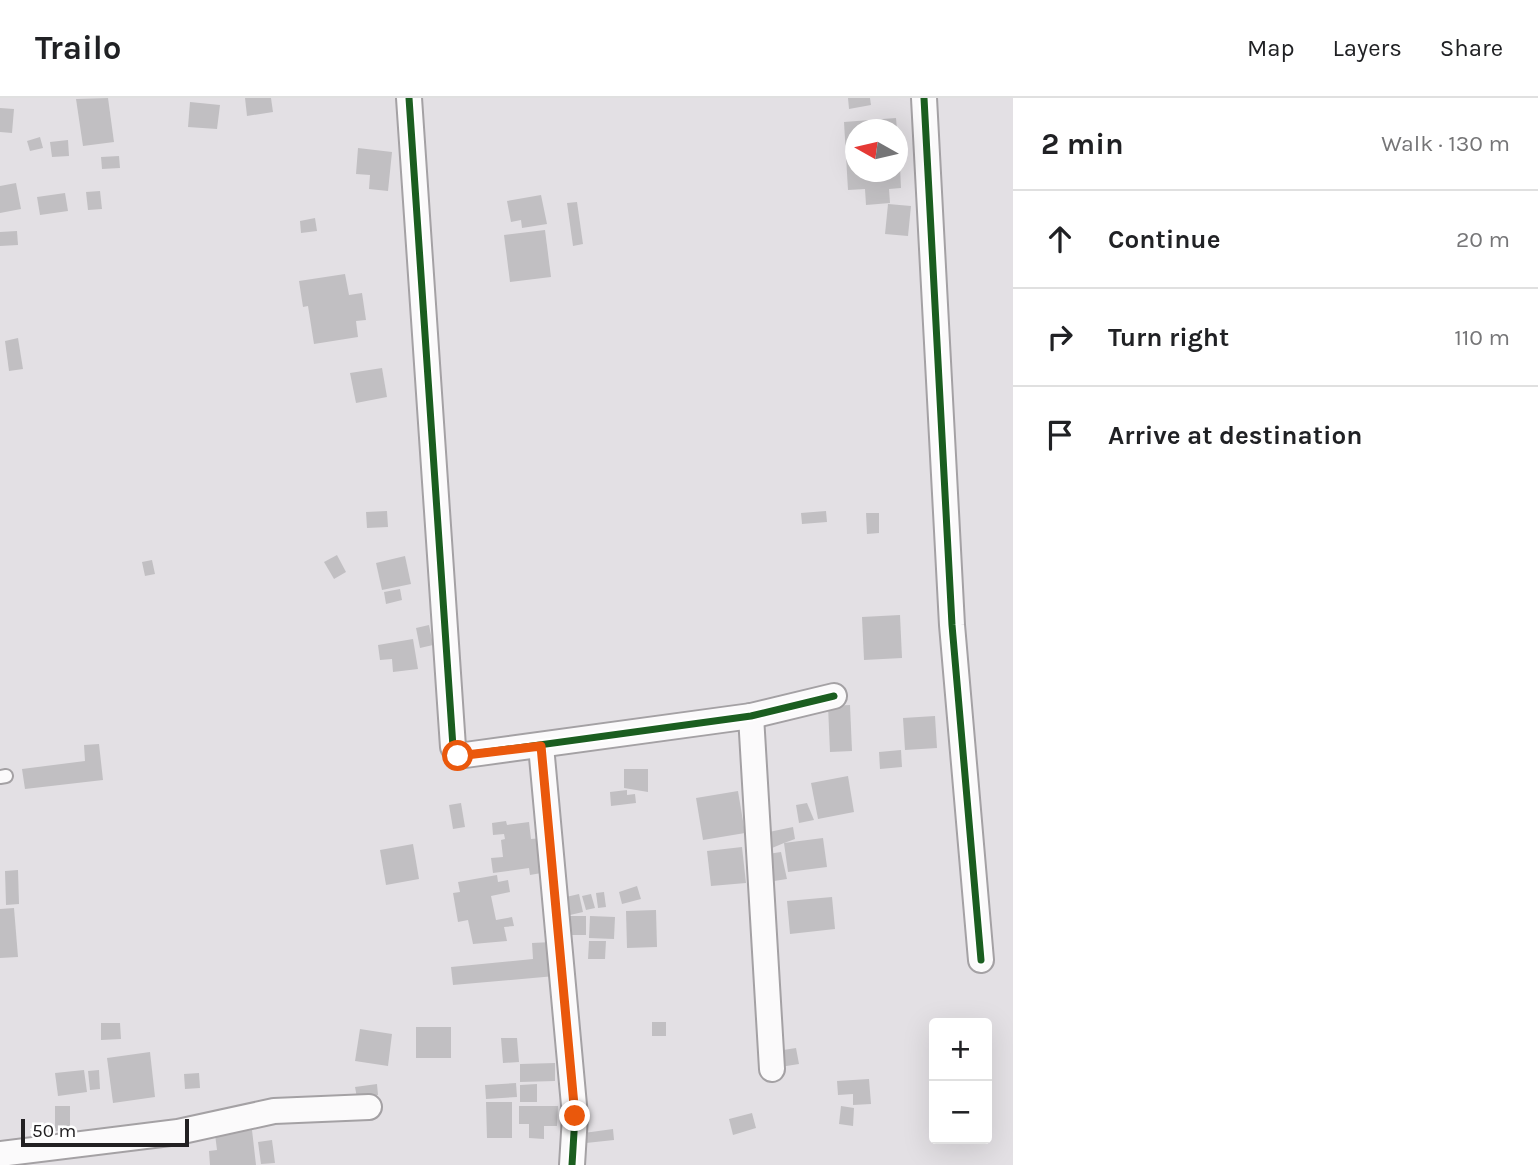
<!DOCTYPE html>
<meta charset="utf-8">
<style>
:root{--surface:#fff;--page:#f2f2f2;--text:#202124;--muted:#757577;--line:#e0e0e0}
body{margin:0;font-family:Karla,sans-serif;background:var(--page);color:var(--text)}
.controls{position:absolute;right:21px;bottom:21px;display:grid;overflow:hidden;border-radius:7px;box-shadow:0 7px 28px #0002}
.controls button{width:63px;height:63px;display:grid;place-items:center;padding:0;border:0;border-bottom:2px solid var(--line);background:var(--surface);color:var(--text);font:35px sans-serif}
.compass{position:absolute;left:845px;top:21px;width:63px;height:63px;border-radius:50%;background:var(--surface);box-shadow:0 7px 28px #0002;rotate:278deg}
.scale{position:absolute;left:21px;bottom:18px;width:168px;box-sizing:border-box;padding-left:7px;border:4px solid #222022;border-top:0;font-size:19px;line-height:24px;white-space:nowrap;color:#222022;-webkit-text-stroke:5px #fff;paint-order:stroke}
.stop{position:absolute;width:21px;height:21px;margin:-16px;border:5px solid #ea580c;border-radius:50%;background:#fff}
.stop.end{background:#ea580c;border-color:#fff;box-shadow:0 2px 7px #0008}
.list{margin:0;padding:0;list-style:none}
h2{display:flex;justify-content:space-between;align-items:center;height:91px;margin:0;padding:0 28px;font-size:30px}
h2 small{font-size:23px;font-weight:400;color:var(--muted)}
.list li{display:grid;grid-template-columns:46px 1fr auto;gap:21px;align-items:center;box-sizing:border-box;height:98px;padding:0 28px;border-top:2px solid var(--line)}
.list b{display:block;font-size:26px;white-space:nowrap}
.list em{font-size:23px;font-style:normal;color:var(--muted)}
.icon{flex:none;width:38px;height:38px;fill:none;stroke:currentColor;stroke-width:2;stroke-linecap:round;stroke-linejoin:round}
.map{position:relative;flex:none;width:1013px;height:1067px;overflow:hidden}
header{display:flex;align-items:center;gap:42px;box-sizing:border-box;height:98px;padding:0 35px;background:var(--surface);border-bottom:2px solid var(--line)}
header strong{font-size:33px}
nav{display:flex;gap:38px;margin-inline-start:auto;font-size:24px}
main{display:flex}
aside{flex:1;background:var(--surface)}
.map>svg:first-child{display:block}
.building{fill:#c1bfc2}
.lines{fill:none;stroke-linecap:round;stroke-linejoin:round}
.service-casing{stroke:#a4a1a4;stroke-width:16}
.minor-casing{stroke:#a4a1a4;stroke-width:28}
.service{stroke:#fbfafb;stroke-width:12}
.minor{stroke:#fbfafb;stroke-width:24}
.cycleway-casing{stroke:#fff;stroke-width:11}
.cycleway{stroke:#1b5e20;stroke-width:7}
.route{stroke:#ea580c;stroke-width:9}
</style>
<header>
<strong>Trailo</strong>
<nav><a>Map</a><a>Layers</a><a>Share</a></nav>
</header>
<main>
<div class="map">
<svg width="1013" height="1067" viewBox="0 0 1013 1067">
<rect width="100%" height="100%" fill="#e3e0e4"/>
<g class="building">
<path d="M108 0 114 44 83 48 76 1Z"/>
<path d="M245 0H271L273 14 247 18Z"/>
<path d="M848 0H870L871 7 849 11Z"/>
<path d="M190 4 220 7 217 31 188 29Z"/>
<path d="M0 10 14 11 12 35 0 34Z"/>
<path d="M896 20 897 32H856V74H898L900 68 901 90 889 91 890 105 866 107 865 91 848 92 844 24Z"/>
<path d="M40 39 43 50 30 53 27 43Z"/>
<path d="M68 42 69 58 52 59 50 44Z"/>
<path d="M358 50 392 54 388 93 369 91 370 77 356 76Z"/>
<path d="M119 58 120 70 102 71 101 59Z"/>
<path d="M16 85 21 111 0 115V88Z"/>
<path d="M100 93 102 111 88 112 86 94Z"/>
<path d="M65 95 68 113 40 117 37 99Z"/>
<path d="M541 97 547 126 522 130 521 122 511 124 507 103Z"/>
<path d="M577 104 583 146 573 148 567 105Z"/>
<path d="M888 106 911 108 908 138 885 136Z"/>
<path d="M315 120 317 133 301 135 300 123Z"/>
<path d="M545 132 551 179 510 184 504 137Z"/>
<path d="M17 133 18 147 0 148V134Z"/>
<path d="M345 176 349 197 362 195 366 222 356 223 358 239 314 246 308 208 303 209 299 183Z"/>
<path d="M18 240 23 271 9 273 5 243Z"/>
<path d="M382 270 387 299 356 305 350 275Z"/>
<path d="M387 413 388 429 367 430 366 414Z"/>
<path d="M826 413 827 424 802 426 801 415Z"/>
<path d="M866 415H879V435L867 436Z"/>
<path d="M337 457 346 474 334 481 324 464Z"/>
<path d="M405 458 411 486 382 492 376 465Z"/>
<path d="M152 462 155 476 145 478 142 464Z"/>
<path d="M400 491 402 502 386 506 384 494Z"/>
<path d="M900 517 902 560 864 562 862 519Z"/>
<path d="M429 527 433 547 420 550 416 530Z"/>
<path d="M413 541 418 571 393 574 392 561 380 562 378 547Z"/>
<path d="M850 607 852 653 830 654 828 608Z"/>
<path d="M935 618 937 650 905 652 903 620Z"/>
<path d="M99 646 103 682 25 691 22 671 85 663 84 647Z"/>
<path d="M901 652 902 669 880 671 879 654Z"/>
<path d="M624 671H648V694L624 690Z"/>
<path d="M848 678 854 714 818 721 811 685Z"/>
<path d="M627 692V697L635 696 636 705 611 708 610 694Z"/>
<path d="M738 693 745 735 703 742 696 700Z"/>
<path d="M461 705 465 729 453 731 449 707Z"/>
<path d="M807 705 814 722 799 725 796 707Z"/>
<path d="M506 723 507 727 529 724 531 741 543 740 547 774 530 777 529 770 493 775 491 760 503 759 501 742 505 741 504 736 493 737 492 725Z"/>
<path d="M793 729 795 741 784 745 823 740 827 769 788 774 784 745 772 750 769 734Z"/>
<path d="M413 746 419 781 386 787 380 752Z"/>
<path d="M742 749 746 785 711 788 707 753Z"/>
<path d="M781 754 787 781 774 783 768 756Z"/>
<path d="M18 772 19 806 6 807 5 773Z"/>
<path d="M497 777 498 784 508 782 510 794 491 798 496 822 512 819 514 828 504 829 507 843 473 846 468 822 458 824 453 795 460 794 458 784Z"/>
<path d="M637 788 641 801 622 806 619 794Z"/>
<path d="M604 794 606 809 598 810 596 795Z"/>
<path d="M579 796 583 814 570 817 566 799Z"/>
<path d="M591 796 595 810 586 812 582 798Z"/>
<path d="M832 799 835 831 790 836 787 803Z"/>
<path d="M14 810 18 859 0 860V811Z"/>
<path d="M656 812 657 849 627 850 626 813Z"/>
<rect x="570" y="818" width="16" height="19"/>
<path d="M590 818 615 819 614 841 589 840Z"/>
<path d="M589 843H606L605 861H588Z"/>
<path d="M552 844 555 878 453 887 451 869 533 861 532 845Z"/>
<rect x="652" y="924" width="14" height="14"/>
<path d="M101 925H120L121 941 101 942Z"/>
<rect x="416" y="929" width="35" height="31"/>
<path d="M360 931 392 936 388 968 355 963Z"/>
<path d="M501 940H517L519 964 503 965Z"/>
<path d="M796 950 799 966 780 969 777 953Z"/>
<path d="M150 954 155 999 113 1005 107 960Z"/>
<path d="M555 965V983L520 984V966Z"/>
<path d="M84 972 87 994 58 998 55 975Z"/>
<path d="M99 972 100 991 90 992 88 973Z"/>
<path d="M199 975 200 990 185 991 184 976Z"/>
<path d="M869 981 871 1006 853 1007V996L838 997 837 983Z"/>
<path d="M516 985 517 999 486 1001 485 987Z"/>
<path d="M377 986 378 997 357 1000 355 989Z"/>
<path d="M537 986V1004H520V987Z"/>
<path d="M486 1004H512V1040H487Z"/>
<path d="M55 1008H70V1032L55 1033Z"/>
<path d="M519 1008H558L557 1028H544V1041L529 1040V1026H519Z"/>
<path d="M841 1008 854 1010 853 1028 839 1026Z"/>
<path d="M752 1015 756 1030 733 1037 729 1021Z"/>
<path d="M613 1031 614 1042 586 1045 584 1035Z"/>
<path d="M252 1032 256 1067H210L209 1053 217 1052 215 1036Z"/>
<path d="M272 1042 275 1065 261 1066 258 1044Z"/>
</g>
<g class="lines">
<g class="service-casing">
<path id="service" d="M0 679 6 678"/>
</g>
<g class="minor-casing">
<g id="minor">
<path d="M409 0 453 649 458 658 751 618 834 598"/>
<path d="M924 0 952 527 981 862"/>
<path d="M751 618 772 971"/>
<path d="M541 648 575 1018 572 1067"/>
<path d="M0 1056 178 1034 274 1013 369 1009"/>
</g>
</g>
<use href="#service" class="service"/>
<use href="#minor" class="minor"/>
<g class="cycleway-casing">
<g id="cycleway">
<path d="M409 0 453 649 458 658 751 618 834 598"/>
<path d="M924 0 952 527 981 862"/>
<path d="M541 648 575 1018 572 1067"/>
</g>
</g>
<use href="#cycleway" class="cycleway"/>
</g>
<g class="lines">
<path class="route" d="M458 658 541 648 575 1018"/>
</g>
</svg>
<div class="controls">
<button>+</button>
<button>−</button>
</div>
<svg class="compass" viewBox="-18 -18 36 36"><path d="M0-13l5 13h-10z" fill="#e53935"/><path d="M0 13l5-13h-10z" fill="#757577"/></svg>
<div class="scale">50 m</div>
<div class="stop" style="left:458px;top:658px"></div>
<div class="stop end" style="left:575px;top:1018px"></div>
</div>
<aside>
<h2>2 min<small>Walk · 130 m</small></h2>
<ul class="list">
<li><svg class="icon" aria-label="ahead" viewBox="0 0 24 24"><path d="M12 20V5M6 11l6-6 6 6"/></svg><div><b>Continue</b></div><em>20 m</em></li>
<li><svg class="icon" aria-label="right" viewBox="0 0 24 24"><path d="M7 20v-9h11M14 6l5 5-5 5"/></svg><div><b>Turn right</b></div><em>110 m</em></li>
<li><svg class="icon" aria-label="arrive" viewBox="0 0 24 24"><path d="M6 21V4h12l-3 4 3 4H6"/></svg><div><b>Arrive at destination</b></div></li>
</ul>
</aside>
</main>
